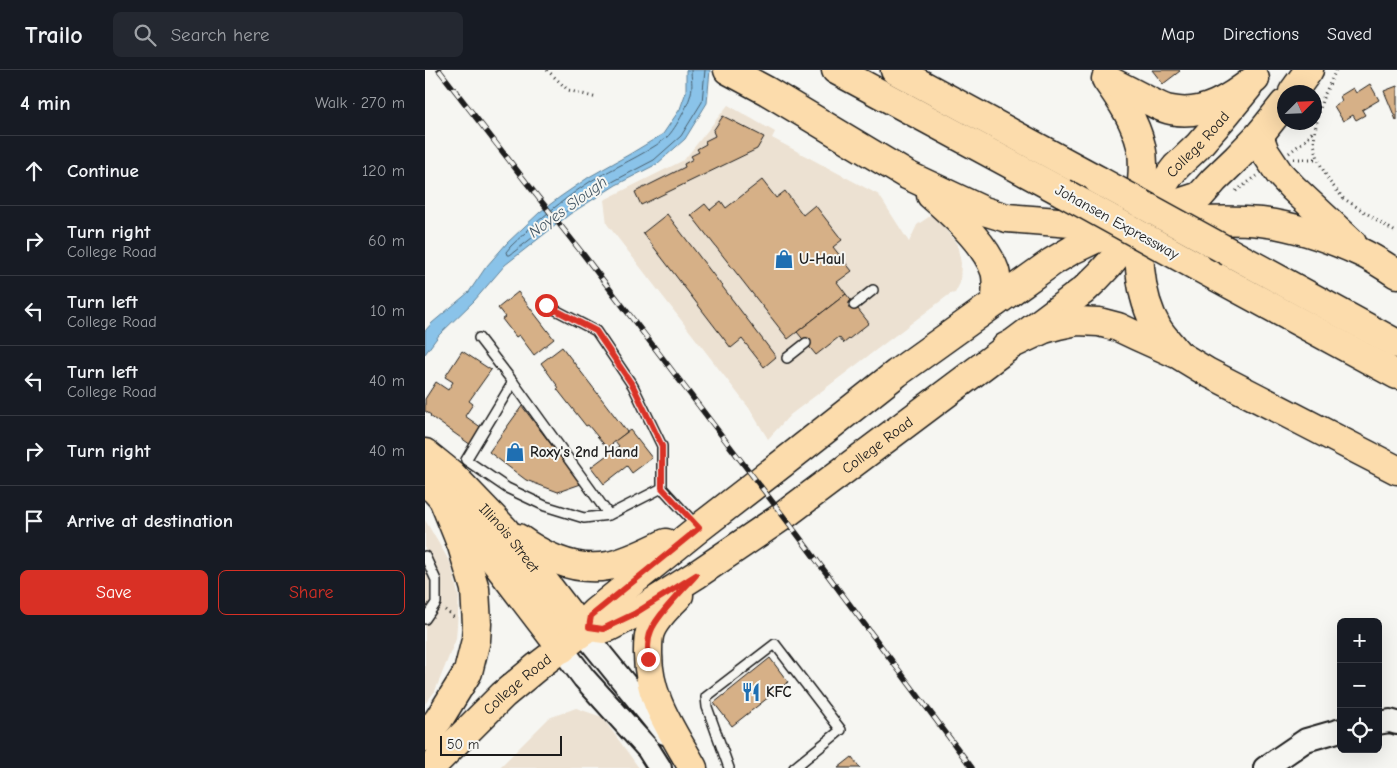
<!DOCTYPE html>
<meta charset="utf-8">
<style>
:root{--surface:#171b24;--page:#242831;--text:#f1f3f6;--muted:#9ea1a6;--line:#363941;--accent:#d93025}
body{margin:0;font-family:"Comic Neue",sans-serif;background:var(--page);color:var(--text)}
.controls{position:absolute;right:15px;bottom:15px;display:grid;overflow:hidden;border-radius:8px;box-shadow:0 5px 20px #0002}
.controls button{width:45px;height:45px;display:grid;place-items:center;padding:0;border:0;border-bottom:1px solid var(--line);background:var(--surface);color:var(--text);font:25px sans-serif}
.compass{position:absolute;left:852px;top:15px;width:45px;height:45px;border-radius:50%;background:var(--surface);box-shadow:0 5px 20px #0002;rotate:66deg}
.scale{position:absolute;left:15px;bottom:12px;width:122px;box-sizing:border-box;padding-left:5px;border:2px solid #1c1c1c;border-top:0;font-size:14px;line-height:18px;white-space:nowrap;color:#1c1c1c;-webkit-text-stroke:4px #f6f6f2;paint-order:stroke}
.stop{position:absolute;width:15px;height:15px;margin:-11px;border:4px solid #d93025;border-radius:50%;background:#fff}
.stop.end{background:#d93025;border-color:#fff;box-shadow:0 1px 5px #0008}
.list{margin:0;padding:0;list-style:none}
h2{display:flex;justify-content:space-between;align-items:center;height:65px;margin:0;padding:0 20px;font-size:21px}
h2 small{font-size:16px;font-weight:400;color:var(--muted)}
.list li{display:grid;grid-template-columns:32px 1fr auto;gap:15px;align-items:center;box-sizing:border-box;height:70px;padding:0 20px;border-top:1px solid var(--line)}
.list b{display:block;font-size:19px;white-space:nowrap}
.list p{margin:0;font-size:16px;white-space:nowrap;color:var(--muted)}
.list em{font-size:16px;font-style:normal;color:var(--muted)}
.actions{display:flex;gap:10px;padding:15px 20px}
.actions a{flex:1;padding:11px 0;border:1px solid var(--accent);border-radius:8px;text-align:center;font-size:18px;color:var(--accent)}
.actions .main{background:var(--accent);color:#fff}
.icon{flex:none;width:28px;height:28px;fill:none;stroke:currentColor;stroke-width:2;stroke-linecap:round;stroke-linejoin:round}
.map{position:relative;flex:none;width:972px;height:698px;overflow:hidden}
header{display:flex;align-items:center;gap:30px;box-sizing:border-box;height:70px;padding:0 25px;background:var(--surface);border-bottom:1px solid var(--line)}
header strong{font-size:24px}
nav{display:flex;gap:28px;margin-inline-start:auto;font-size:18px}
.search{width:350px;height:45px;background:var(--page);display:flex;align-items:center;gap:12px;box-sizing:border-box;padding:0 18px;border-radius:8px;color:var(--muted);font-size:19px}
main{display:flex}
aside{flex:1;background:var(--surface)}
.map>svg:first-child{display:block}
.built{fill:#ece1d2}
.water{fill:#8ac3e9;stroke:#5e8097}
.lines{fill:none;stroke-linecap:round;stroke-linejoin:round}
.shore{stroke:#485f6e;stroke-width:1}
.building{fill:#d6b087;stroke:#1c1c1c}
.service-casing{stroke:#1c1c1c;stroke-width:12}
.tertiary-casing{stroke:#1c1c1c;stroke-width:26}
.primary-casing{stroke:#1c1c1c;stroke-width:31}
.trunk-casing{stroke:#1c1c1c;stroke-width:31}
.path{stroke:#1c1c1c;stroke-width:3;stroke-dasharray:1 4;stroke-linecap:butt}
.service{stroke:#f6f6f2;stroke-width:9}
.tertiary{stroke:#f6f6f2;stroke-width:22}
.primary{stroke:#fcdcac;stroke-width:28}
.trunk{stroke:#fcdcac;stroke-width:28}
.rail-casing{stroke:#1c1c1c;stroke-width:5.5}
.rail{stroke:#f6f6f2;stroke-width:4;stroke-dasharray:11;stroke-linecap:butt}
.trunk-bridge-casing{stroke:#1c1c1c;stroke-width:31;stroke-linecap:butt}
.trunk-bridge{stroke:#fcdcac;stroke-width:28}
.route{stroke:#d93025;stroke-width:6}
.labels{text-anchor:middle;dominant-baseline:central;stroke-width:4;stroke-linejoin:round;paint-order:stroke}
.street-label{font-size:15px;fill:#1c1c1c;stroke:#f6f6f2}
.poi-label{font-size:15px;font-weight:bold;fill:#1c1c1c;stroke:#f6f6f2;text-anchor:start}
.water-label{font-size:16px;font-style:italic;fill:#425664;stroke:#f6f6f2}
</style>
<header>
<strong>Trailo</strong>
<div class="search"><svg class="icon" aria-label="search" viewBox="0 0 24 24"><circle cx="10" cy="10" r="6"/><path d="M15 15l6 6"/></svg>Search here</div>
<nav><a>Map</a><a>Directions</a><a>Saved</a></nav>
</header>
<main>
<aside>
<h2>4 min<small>Walk · 270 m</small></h2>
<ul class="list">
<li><svg class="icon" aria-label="ahead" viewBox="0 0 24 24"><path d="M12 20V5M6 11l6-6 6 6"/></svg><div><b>Continue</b></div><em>120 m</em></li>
<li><svg class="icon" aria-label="right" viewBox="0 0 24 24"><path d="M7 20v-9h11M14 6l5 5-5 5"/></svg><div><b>Turn right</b><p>College Road</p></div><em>60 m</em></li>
<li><svg class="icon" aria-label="left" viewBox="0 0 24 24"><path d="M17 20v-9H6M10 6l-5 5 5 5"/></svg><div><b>Turn left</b><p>College Road</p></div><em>10 m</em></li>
<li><svg class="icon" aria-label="left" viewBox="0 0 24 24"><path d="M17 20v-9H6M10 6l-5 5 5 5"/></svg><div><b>Turn left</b><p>College Road</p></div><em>40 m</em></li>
<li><svg class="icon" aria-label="right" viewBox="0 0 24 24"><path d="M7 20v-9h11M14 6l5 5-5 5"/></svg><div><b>Turn right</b></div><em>40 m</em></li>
<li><svg class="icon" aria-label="arrive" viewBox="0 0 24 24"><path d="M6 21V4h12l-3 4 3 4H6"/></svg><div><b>Arrive at destination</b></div></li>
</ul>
<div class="actions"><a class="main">Save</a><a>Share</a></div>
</aside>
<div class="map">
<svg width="972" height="698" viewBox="0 0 972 698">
<rect width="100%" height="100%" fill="#f6f6f2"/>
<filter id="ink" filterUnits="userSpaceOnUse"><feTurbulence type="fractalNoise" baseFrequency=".02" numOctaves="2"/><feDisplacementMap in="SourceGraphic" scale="10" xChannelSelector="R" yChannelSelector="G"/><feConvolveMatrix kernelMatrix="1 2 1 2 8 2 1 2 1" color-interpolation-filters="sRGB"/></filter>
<g filter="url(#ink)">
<g class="built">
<path d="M303 35 350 62 347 68 454 125 484 172 492 155 508 144 532 174 536 193 535 213 530 223 525 224 365 345 343 369 324 338 182 154 179 130 259 90Z"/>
<path d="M0 450 26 494 34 528 31 569 10 621 0 634Z"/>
<path d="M151 638 177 647 214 698H74L124 648Z"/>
</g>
<path class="water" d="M261 0H285L282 33 260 69 232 94 191 115 145 144 80 195 49 231 14 265 0 284V261L7 253 44 222 61 197 82 173 115 142 135 127 164 107 205 84 238 64 255 39 261 22Z"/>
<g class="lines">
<path class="shore" d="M266 0C266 7 268 16 266 23 264 34 249 62 240 69 217 86 190 97 166 111 137 130 111 152 86 176L81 182 82 185H85L143 140 189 111 229 90 256 66 277 32 280 0"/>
</g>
<g class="building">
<path d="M727 0H754L755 1 738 14Z"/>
<path d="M945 14 954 30 937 40 940 45 931 50 928 45 918 51 909 36 917 31 915 26 928 18 931 23Z"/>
<path d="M972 16V50H971L959 21Z"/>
<path d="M298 46 339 67 332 79 216 135 210 122 260 97 259 94 268 89 266 86 274 82 272 79 281 74 280 71 290 66 288 61Z"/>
<path d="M337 110 351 128 360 121 378 145 390 135 417 170 408 177 427 201 412 212 421 224 363 269 266 145 280 134 285 140 296 131 301 138Z"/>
<path d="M242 144 351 287 339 297 317 269 306 278 218 163Z"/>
<path d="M93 222 129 269 109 285 94 265 91 267 77 249 80 247 73 238Z"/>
<path d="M421 224 444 253 419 273 414 267 391 285 372 262Z"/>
<path d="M137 277 202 362 182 378 163 355 161 356 132 319 134 318 116 293Z"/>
<path d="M37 281 66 300 44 331 48 334 40 346 57 358 46 375 5 346 6 345 0 341V329L11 312 23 320 28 312 20 307Z"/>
<path d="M97 336 156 414 133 422 101 410 64 382Z"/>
<path d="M205 360 227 388 207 403 202 396 179 414 166 397 194 376 190 371Z"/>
<path d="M345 588 363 612 307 656 289 633Z"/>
<path d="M427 687 435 698H413Z"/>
</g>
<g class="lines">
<g class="service-casing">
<g id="service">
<path d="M121 235 171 261 208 316 237 376V418L272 456"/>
<path d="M429 235 448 220"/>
<path d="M54 268 88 312"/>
<path d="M362 288 381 273"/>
<path d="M184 445 88 312 41 390 82 418 120 436 159 448 184 445 237 418"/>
<path d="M0 486 11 510V533L0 549"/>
<path d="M304 698 282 637 281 627 350 574 416 660 369 698"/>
</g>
</g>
<g class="tertiary-casing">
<g id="tertiary">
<path d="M158 562 240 663"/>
<path d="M137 579 159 608 223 679 235 698"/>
<path d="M953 653 965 651 972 653"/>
<path d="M840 698 881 670 916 660"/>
</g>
</g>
<g class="primary-casing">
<g id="primary">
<path d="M868 22 884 0"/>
<path id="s1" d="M0 383 26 404 79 459 158 562"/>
<path d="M0 412 10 420 49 464 137 579"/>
<path d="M93 468C119 487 150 502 183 496 203 492 222 482 241 473"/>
<path d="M254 525C244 536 230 548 225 562 223 568 223 575 223 581 222 627 247 660 268 698"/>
<path id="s2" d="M164 557 178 559 184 557 209 544 271 505 358 446 659 220C681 200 700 177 716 152 727 134 737 114 751 97 758 90 766 83 773 76 790 57 807 37 823 17"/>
<path d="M0 667 14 649 43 602 51 570 52 554 50 519 37 476 18 429"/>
<path id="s3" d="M5 698 78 625 113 596 164 557 166 546 170 542 274 458 358 393 472 303 627 192 647 180 668 170 715 154 757 132 775 126 789 110 812 88 836 63 859 34"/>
</g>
</g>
<g class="trunk-casing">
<g id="trunk">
<path d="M303 0 342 21 482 105 559 141 582 148 646 153 653 152 699 153"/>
<path d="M411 0 639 123"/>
<path d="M470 0 673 110"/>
<path d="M681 9C696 30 710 51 716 76 720 93 717 108 716 125 714 170 709 219 733 259 738 267 746 275 752 283"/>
<path d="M683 10C697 17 710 24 724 31 731 34 738 39 746 40 778 47 806 28 830 9"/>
<path d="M836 63V71L840 82 854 103 868 118 927 173"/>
<path d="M506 125C527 143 561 174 570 201 573 211 571 222 571 232"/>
<path d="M739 153C771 151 804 149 836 152 869 156 904 168 935 182 948 188 960 196 972 204"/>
<path d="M804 182 972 274"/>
<path d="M773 197 972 305"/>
<path d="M581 277 619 259 633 255 652 251 674 252 693 257 712 266 754 285 782 302 972 400"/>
</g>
</g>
<g class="path">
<path d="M122 0 143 20 172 28"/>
<path d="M911 0 897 30 890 60 889 74 894 92 904 111 918 128 972 163"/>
<path d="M864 83 882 69 889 60"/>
<path d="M869 89H893"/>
<path d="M811 121 832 106"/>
<path d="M20 540 31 549"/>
</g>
<use href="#service" class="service"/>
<use href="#tertiary" class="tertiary"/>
<use href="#primary" class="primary"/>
<use href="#trunk" class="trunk"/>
<g class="rail-casing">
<path id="rail" d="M14 0 101 112 158 184 372 464 547 698"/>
</g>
<use href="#rail" class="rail"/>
<g class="trunk-bridge-casing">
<g id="trunk-bridge">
<path d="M673 110 804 182"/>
<path d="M639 123 773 197"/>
</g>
</g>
<use href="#trunk-bridge" class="trunk-bridge"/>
</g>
</g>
<g class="lines" filter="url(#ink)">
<path class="route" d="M121 235 171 261 208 316 237 376V418L274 458 166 546 164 557 178 559 184 556 209 544 271 505C259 519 232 545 226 561 222 570 223 580 223 589"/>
</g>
<defs>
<g id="shop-bare" transform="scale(1.5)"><path d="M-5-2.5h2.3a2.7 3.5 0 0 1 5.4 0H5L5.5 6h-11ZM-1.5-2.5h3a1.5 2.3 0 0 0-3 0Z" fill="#1f6fb2" stroke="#f6f6f2" stroke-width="2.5" paint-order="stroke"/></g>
<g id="restaurant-bare" transform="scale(1.5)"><path d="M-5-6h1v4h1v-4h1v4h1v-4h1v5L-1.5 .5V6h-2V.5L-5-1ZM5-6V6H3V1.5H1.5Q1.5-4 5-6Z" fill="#1f6fb2" stroke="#f6f6f2" stroke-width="2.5" paint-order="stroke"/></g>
</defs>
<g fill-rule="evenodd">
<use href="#shop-bare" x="359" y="189"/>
<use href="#shop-bare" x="90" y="382"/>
<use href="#restaurant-bare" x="326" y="622"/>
</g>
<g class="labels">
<g class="street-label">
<text stroke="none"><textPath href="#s2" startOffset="789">College Road</textPath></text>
<text transform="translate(692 152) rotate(29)">Johansen Expressway</text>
<text stroke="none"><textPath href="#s2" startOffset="345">College Road</textPath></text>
<text stroke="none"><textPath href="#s1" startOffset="120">Illinois Street</textPath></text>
<text stroke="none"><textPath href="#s3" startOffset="121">College Road</textPath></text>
</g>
<g class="poi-label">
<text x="374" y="189">U-Haul</text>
<text x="105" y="382">Roxy's 2nd Hand</text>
<text x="341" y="622">KFC</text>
</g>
<g class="water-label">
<text transform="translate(143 137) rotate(-36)">Noyes Slough</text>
</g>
</g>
</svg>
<div class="controls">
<button>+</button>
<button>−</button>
<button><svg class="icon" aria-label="locate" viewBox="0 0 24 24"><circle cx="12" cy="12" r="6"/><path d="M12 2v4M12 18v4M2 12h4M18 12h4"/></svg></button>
</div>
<svg class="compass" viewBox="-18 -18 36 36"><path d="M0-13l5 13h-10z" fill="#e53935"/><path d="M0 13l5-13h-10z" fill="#9ea1a6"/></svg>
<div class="scale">50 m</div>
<div class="stop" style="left:121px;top:235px"></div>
<div class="stop end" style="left:223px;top:589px"></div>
</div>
</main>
